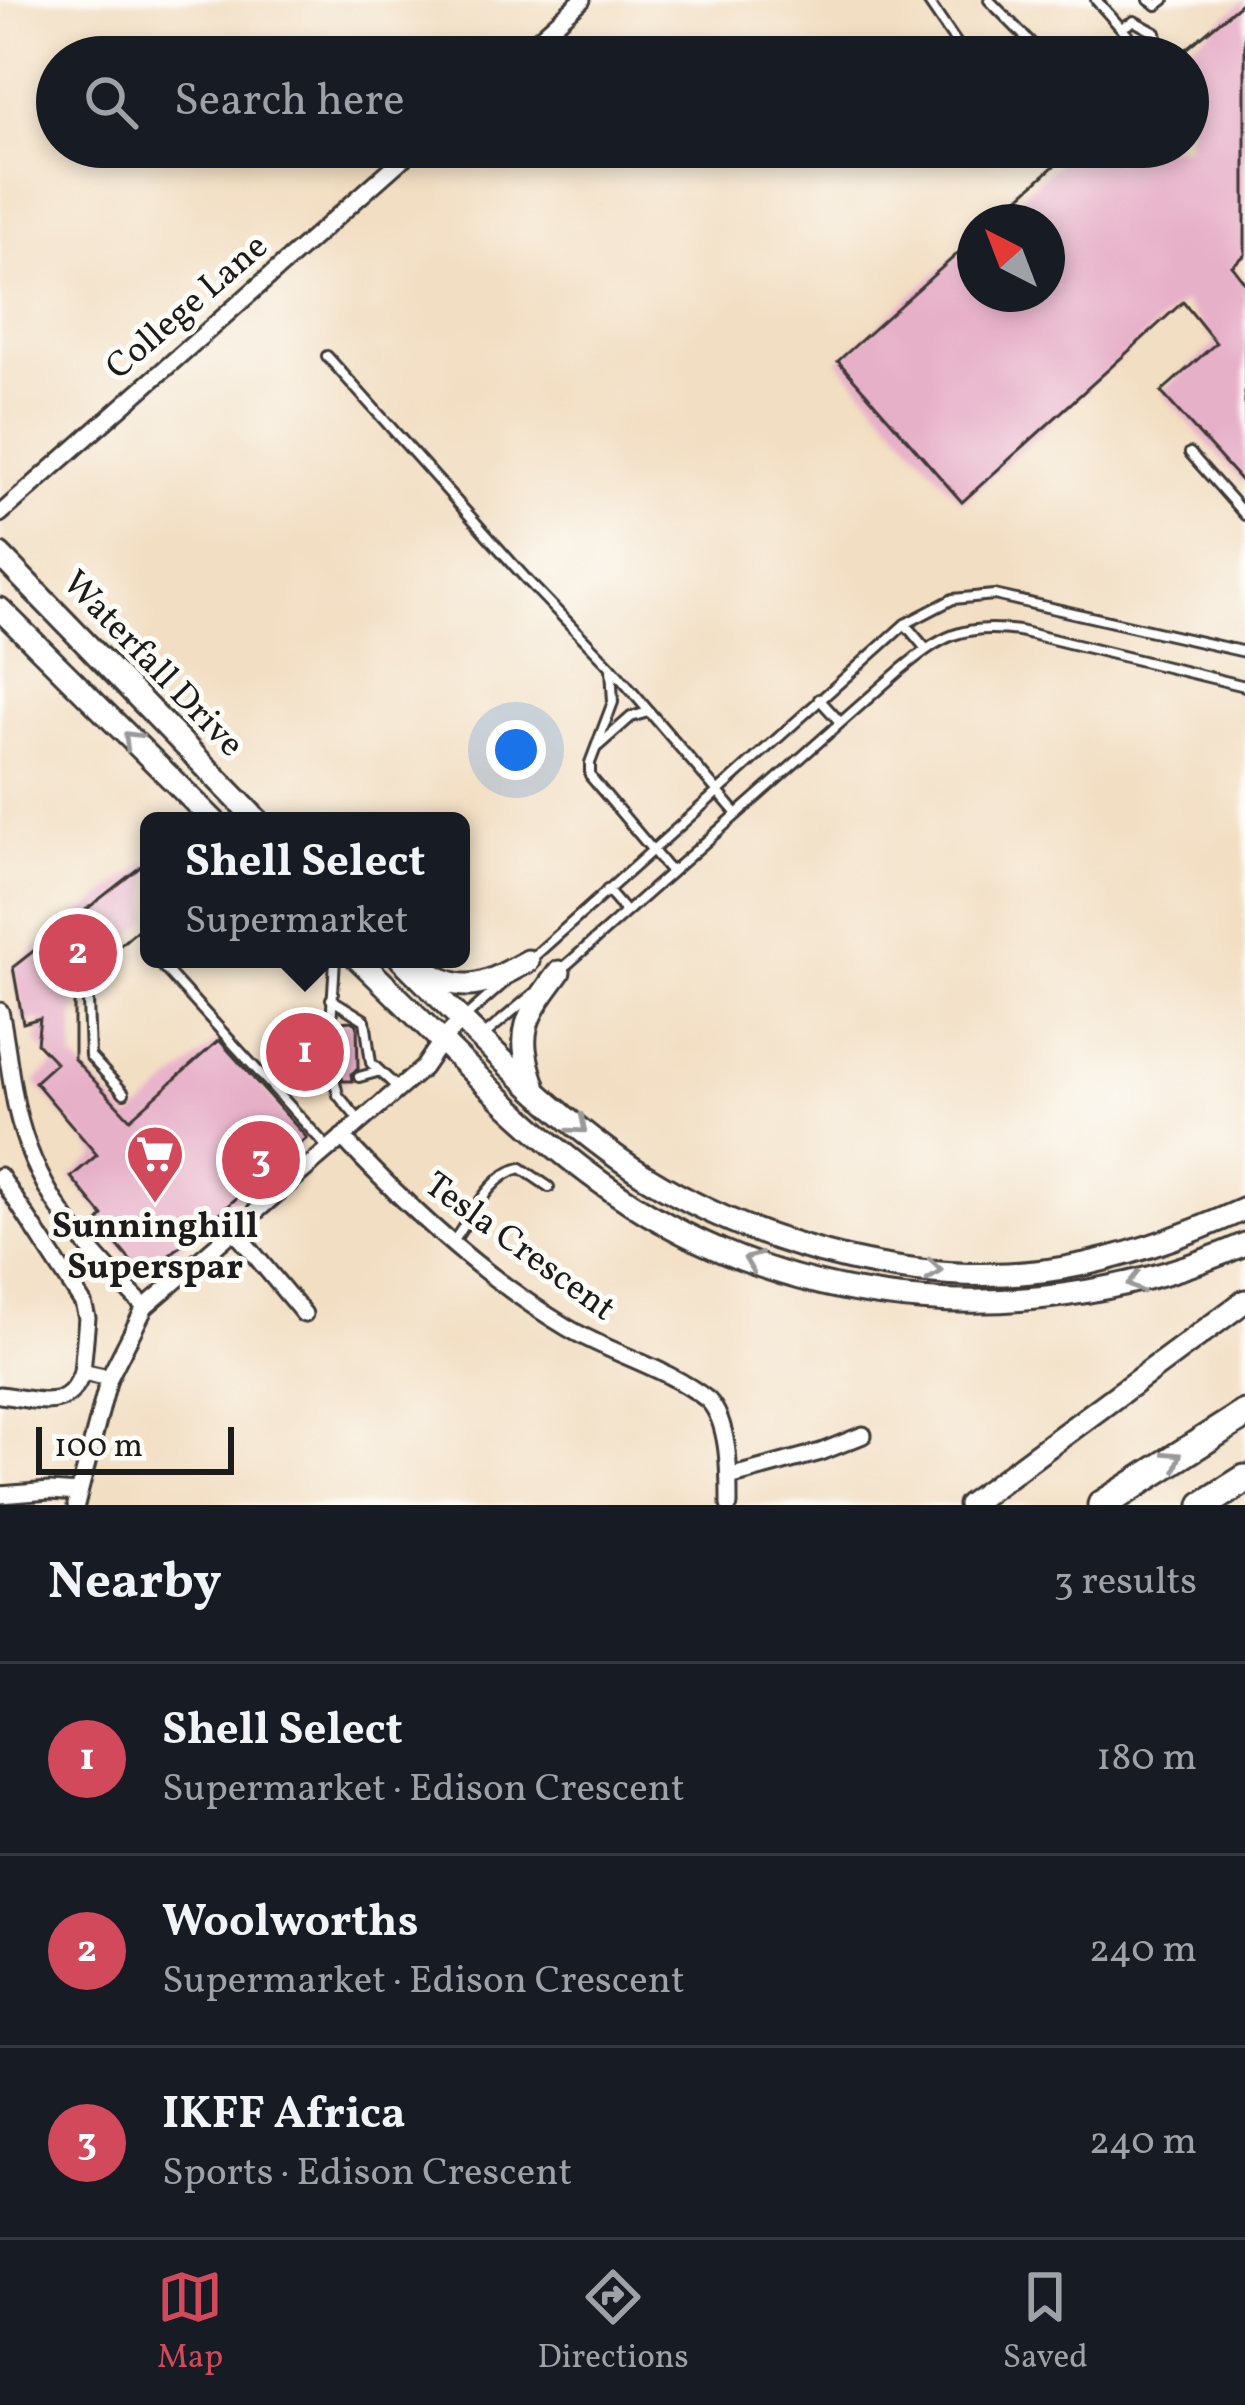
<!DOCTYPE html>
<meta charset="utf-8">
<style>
:root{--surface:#171b24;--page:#242831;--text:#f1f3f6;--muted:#9ea1a6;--line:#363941;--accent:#d1495b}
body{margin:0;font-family:Vollkorn,serif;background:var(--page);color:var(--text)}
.compass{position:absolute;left:957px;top:204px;width:108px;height:108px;border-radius:50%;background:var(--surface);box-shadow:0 6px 18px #0003;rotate:318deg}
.scale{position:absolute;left:36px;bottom:30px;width:198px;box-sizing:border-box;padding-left:12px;border:6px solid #1c1c1c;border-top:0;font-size:33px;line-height:42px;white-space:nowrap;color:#1c1c1c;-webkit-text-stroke:9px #fdfcf7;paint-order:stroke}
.you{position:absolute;left:516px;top:750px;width:42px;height:42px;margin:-30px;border:9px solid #fff;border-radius:50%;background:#1a73e8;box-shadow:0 0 0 18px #1a73e833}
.badge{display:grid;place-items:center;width:78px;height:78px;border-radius:50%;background:var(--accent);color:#fff;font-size:39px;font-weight:700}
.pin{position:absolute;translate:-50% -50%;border:6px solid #fff;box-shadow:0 3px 12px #0006}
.popup{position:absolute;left:140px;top:812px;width:330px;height:156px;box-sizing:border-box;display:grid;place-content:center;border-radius:18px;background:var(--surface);filter:drop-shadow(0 3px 9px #0005);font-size:39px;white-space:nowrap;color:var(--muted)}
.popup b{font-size:45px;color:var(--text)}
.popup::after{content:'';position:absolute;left:50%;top:100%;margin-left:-24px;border:24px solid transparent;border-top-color:var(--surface)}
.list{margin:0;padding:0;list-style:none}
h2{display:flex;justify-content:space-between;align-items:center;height:156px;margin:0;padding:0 48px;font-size:51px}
h2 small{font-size:39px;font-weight:400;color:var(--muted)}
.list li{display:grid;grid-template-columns:78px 1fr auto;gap:36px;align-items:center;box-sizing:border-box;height:192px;padding:0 48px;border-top:3px solid var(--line)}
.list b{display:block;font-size:45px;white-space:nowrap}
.list p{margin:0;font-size:39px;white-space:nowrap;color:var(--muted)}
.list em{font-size:39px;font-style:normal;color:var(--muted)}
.icon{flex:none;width:66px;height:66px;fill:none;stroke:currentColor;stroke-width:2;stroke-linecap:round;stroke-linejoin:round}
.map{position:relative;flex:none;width:1245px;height:1505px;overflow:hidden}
.search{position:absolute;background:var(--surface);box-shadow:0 6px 18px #0003;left:36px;right:36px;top:36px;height:132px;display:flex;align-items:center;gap:30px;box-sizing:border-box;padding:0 42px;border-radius:66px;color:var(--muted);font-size:45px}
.sheet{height:732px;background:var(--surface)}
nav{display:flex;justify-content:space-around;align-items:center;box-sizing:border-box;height:168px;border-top:3px solid var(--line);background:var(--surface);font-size:33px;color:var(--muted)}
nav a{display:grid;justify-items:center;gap:6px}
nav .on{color:var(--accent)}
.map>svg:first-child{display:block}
.building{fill:#e7b0c9}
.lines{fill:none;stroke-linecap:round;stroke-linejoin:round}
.lane-casing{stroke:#3c3935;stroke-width:14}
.street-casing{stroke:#3c3935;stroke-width:21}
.secondary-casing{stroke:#3c3935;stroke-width:27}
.highway-casing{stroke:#3c3935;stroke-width:33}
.lane{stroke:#fff;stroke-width:8}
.street{stroke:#fff;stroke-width:15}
.secondary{stroke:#fff;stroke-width:21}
.highway{stroke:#fff;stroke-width:27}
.oneway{stroke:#999}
.labels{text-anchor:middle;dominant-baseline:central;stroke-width:10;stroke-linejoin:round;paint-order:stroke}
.street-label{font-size:36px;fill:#1c1c1c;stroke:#fdfcf7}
.poi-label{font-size:36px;font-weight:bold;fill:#1c1c1c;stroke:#fdfcf7}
</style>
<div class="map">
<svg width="1245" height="1505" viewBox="0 0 1245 1505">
<rect width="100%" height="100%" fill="#fdfcf7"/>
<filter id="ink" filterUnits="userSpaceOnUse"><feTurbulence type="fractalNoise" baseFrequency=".00833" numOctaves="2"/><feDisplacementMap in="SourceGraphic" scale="24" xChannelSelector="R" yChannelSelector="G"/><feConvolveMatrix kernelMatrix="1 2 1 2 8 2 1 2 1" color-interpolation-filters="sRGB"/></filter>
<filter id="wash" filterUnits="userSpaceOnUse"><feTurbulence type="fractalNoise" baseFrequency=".004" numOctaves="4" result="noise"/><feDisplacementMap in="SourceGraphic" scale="48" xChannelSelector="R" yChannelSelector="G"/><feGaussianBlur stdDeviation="2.7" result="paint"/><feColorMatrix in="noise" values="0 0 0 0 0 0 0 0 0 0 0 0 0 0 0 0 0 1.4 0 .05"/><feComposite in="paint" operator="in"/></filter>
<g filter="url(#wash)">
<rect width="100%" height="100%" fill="#f2dec2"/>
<g id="blocks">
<g class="building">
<path d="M1245 0V255L1232 266 1245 283V485L1161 392 1216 343 1183 302 962 502 838 361 975 238V294H1047V222H992L1075 147H1188V57H1177Z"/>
<path d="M149 860V920L74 985V1059L130 1119 219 1040 307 1138 144 1277 98 1222 103 1216 71 1177 97 1155 35 1082 56 1063 37 1043 40 1018 23 1023 13 967Z"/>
<path d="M352 1021 357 1025 358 1069 351 1074 352 1081H343L335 1055 327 1053 318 1061 317 1041H322L326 1048H335L339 1022Z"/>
</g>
</g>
</g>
<g filter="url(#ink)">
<use href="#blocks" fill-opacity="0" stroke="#3c3935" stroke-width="3"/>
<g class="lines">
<g class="lane-casing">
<g id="lane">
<path d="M927 0 966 57"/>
<path d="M989 0 1045 57"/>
<path d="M1096 0 1140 49 1133 57"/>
<path d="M1149 0 1157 5 1164 0"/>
<path d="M1121 28 1134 21 1156 33 1158 44 1140 49"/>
<path d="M327 356 527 580 611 667 737 814"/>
<path d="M1190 453 1245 515"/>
<path d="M905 624 926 649"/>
<path d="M611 668 613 702 590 763V776L671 872"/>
<path d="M819 699 840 722"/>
<path d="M597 747 631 717 648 712"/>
<path d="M607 890 625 911"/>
<path d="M146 948 149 951"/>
<path d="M156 959 328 1148"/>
<path d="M530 960 905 624 953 599 994 595 1245 652"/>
<path d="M563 968 899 671C941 636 963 623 1019 631L1245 686"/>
<path d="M331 999 365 1020 371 1063 399 1089"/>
<path d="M88 1001 90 1056 124 1093"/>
<path d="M463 1019 505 982"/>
<path d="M482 1037 533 994"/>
<path d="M330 1041 335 959"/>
<path d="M330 1061 338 1095 359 1120"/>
<path d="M359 1077 377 1072"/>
<path d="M453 1242C471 1218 490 1174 521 1168L549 1187"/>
</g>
</g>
<g class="street-casing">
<g id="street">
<path d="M518 57 582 0"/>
<path d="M0 514 416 147"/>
<path d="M0 1011C8 1047 10 1086 20 1122 41 1200 89 1252 145 1307"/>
<path d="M342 1137C408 1208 484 1278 568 1328 612 1354 668 1368 708 1400 730 1423 729 1474 729 1505"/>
<path d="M0 1176 83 1303 87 1318 82 1372 109 1378"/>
<path d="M233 1229 304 1314"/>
<path d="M0 1395C36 1399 69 1414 82 1372"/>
<path d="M729 1477 821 1452 863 1435"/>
<path d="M0 1495 50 1491 79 1493"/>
<path d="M76 1505 109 1378 145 1307 423 1068 443 1039 463 1019"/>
</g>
</g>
<g class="secondary-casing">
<g id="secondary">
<path d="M0 555 258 821"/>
<path d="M0 609 214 821"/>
<path d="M358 959C441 1037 519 1127 613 1191 798 1320 1042 1333 1245 1244"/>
<path d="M401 959C477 1034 554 1119 645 1176 765 1250 924 1291 1064 1268 1127 1257 1187 1235 1245 1209"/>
<path d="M421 966C463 999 486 984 528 961"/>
<path d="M534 1085C515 1030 526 1016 559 972"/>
<path d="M969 1505 1245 1301"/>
</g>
</g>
<g class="highway-casing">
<g id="highway">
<path d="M1102 1505 1245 1414"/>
<path d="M1204 1505 1245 1479"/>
</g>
</g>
<use href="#lane" class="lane"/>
<use href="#street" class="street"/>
<use href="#secondary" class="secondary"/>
<use href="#highway" class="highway"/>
</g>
<defs><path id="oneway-chevron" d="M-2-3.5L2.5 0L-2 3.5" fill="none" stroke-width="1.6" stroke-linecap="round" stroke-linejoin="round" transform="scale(3)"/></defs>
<g class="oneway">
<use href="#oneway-chevron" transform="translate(131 739) rotate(-135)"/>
<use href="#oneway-chevron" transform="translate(579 1126) rotate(40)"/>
<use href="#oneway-chevron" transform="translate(752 1261) rotate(-158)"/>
<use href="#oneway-chevron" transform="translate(934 1270) rotate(5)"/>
<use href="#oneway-chevron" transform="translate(1135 1283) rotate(166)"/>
<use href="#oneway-chevron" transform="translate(1174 1459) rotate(-33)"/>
</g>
</g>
<defs>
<g id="supermarket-pin" transform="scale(3)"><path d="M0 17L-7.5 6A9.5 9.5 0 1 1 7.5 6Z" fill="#d1495b" stroke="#fdfcf7"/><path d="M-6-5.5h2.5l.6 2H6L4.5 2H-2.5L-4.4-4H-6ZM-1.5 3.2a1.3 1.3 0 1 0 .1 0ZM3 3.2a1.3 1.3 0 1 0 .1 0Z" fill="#fff"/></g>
</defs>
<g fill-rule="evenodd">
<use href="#supermarket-pin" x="155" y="1154"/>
</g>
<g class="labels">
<g class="street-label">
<text transform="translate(188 308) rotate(-41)">College Lane</text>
<text transform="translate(152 665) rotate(46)">Waterfall Drive</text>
<text transform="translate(519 1248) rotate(36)">Tesla Crescent</text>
</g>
<g class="poi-label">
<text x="155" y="1228">Sunninghill<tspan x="155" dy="41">Superspar</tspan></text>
</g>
</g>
</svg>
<svg class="compass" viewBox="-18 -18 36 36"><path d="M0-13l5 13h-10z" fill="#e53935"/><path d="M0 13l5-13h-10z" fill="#9ea1a6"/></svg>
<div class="scale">100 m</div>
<div class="you"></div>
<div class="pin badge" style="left:305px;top:1052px">1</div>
<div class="popup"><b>Shell Select</b>Supermarket</div>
<div class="pin badge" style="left:78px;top:953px">2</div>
<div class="pin badge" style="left:261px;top:1160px">3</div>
<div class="search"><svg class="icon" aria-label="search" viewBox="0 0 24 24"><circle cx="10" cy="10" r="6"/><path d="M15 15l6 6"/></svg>Search here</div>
</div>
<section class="sheet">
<h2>Nearby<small>3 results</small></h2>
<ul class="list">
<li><span class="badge">1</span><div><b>Shell Select</b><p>Supermarket · Edison Crescent</p></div><em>180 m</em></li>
<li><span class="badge">2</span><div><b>Woolworths</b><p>Supermarket · Edison Crescent</p></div><em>240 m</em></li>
<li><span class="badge">3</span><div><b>IKFF Africa</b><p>Sports · Edison Crescent</p></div><em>240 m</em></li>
</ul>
</section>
<nav>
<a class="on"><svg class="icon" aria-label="map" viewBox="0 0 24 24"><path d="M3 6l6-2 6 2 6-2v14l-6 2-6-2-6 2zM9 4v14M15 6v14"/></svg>Map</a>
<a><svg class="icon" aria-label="directions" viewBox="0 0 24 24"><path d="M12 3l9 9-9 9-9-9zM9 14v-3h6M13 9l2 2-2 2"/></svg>Directions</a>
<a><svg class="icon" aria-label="saved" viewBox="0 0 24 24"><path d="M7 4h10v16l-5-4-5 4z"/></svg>Saved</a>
</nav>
